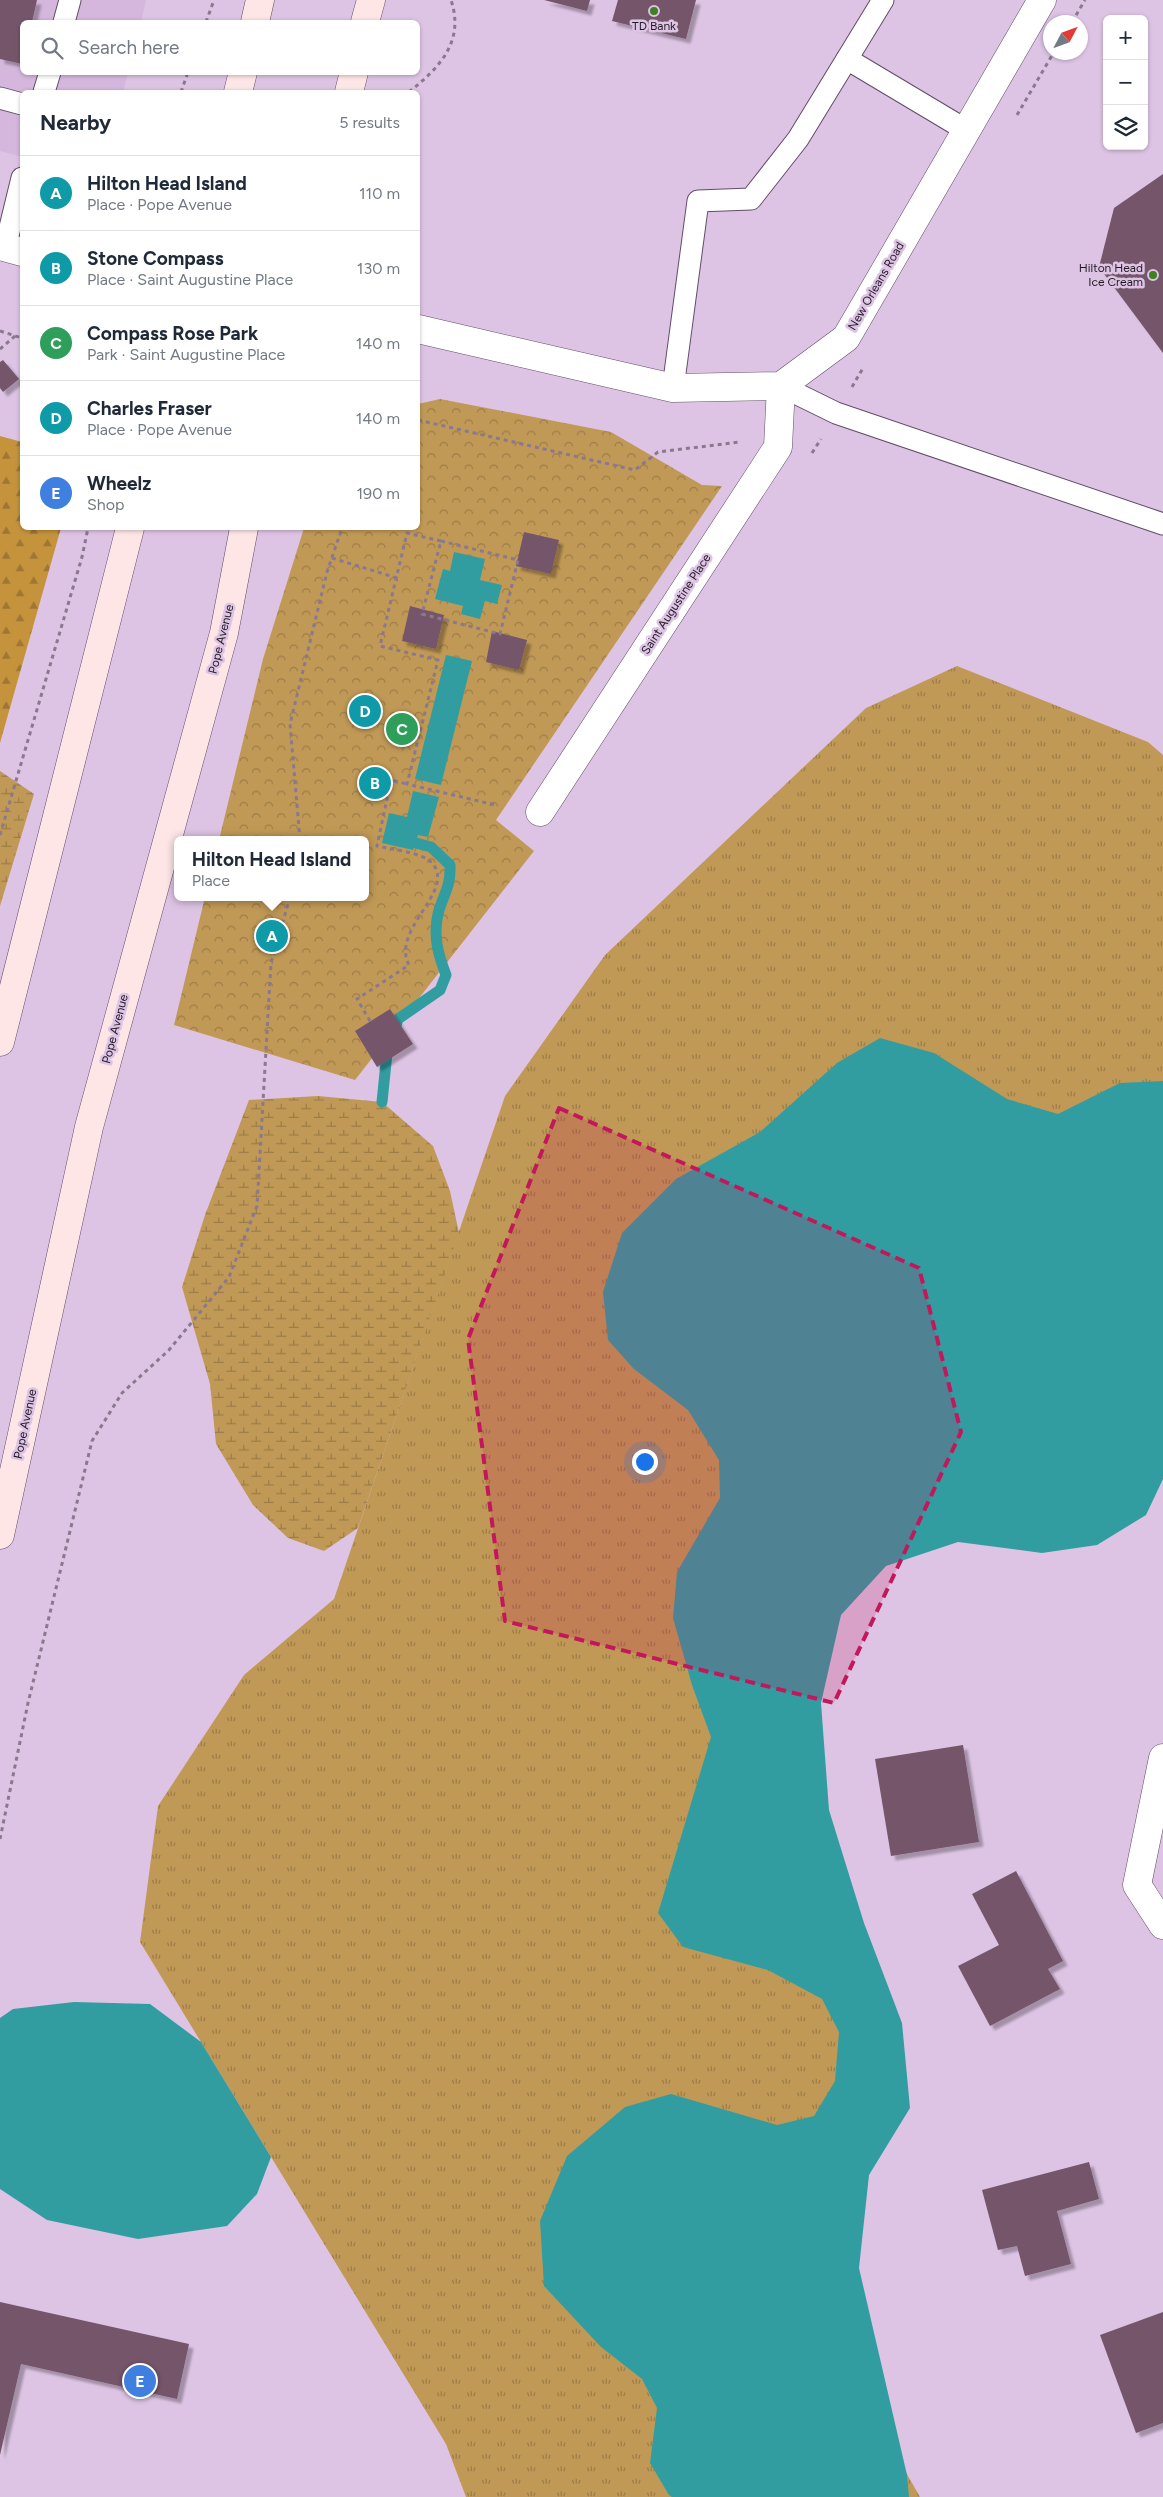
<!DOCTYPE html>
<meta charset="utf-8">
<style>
:root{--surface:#fff;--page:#f6f6f7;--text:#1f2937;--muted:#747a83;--line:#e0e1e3;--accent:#3c8124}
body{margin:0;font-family:Figtree,sans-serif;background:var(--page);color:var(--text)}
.controls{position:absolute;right:15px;top:15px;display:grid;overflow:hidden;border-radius:8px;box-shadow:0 1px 4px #0004}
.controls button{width:45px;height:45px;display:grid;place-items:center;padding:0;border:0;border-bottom:1px solid var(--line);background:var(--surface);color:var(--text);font:25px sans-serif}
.compass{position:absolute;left:1043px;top:15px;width:45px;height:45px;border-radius:50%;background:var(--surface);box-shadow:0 1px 4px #0004;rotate:49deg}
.you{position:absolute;left:644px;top:1461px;width:18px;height:18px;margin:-12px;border:4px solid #fff;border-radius:50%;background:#1a73e8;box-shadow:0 0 0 8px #1a73e833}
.badge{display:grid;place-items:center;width:32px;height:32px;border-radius:50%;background:var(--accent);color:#fff;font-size:16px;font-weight:700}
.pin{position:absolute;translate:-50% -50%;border:2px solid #fff;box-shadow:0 1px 5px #0006}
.popup{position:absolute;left:174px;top:836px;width:195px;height:65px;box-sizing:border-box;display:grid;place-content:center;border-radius:8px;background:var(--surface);filter:drop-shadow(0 1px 4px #0005);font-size:16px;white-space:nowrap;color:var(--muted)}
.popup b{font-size:19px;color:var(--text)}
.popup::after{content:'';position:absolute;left:50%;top:100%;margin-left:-10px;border:10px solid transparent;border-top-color:var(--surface)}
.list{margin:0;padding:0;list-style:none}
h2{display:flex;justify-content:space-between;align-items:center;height:65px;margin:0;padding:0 20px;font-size:21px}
h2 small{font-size:16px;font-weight:400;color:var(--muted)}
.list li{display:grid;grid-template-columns:32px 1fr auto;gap:15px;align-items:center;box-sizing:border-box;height:75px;padding:0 20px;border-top:1px solid var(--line)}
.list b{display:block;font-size:19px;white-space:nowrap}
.list p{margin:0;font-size:16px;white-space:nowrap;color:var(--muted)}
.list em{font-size:16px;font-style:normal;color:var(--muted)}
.icon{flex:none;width:28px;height:28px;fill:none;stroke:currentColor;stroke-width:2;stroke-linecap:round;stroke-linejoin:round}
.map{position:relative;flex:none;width:1163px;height:2497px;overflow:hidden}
.search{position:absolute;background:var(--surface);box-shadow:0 1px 4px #0004;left:20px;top:20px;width:400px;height:55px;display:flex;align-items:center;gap:12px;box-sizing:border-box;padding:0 18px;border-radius:8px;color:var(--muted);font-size:19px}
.panel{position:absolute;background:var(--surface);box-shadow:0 1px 4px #0004;left:20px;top:90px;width:400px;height:440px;border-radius:8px}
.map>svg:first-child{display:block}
.built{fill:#d5b7dd}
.grass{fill:url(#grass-tufts)}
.forest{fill:url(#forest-firs)}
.wetland{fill:url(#wetland-marsh)}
.park{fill:url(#park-crowns)}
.water{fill:#329da1}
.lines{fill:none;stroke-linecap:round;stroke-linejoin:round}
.stream{stroke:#329da1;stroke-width:11}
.building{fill:#75556b;filter:url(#shadow)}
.lane-casing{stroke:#624c68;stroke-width:23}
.street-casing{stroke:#624c68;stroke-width:29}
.secondary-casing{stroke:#624c68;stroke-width:29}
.path{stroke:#8a788f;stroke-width:3;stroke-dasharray:4 4;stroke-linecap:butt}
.lane{stroke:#fff;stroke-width:21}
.street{stroke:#fff;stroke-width:28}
.secondary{stroke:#fee6e7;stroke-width:28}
.marked{fill:#c2185b;fill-opacity:0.2;stroke:#c2185b;stroke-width:4;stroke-dasharray:10 6;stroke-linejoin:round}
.poi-dot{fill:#3c8124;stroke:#ddc4e4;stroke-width:2}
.labels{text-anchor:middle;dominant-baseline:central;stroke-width:5;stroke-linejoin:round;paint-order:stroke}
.poi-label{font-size:12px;fill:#221924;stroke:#ddc4e4}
.street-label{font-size:12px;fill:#221924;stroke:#ddc4e4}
</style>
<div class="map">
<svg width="1163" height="2497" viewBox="0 0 1163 2497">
<defs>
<pattern id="grass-tufts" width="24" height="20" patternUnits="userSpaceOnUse" patternTransform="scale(1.25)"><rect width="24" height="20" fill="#c19956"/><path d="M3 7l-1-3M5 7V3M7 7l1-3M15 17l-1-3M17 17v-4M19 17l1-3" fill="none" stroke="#9c7c47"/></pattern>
<pattern id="forest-firs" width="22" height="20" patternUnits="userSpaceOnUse" patternTransform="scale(1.25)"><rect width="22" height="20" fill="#c4933c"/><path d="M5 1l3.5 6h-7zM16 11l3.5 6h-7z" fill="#9f7732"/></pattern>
<pattern id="wetland-marsh" width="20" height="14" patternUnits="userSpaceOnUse" patternTransform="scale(1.25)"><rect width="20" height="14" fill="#c19956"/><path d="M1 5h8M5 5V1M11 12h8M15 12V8" fill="none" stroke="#9c7c47"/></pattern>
<pattern id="park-crowns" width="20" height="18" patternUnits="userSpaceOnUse" patternTransform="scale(1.25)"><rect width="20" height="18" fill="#c19956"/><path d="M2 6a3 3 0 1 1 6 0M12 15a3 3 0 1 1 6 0" fill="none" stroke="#9c7c47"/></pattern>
<filter id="shadow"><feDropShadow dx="4.5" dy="4.5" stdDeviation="1" flood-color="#0004"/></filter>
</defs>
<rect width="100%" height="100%" fill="#ddc4e4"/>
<path class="built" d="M0 0H146L141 22H22V72L128 73 123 92H22V157L0 151Z"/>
<path class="grass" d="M957 666 1148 742 1163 755V1332L752 1579 885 2055 779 2250 920 2497H466L446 2444 140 1942 158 1806 244 1675 334 1599 505 1096 605 955 866 708Z"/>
<path class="forest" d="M0 436 22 442V528H61L0 743Z"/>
<g class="wetland">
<path d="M0 771 34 794 0 906Z"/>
<path d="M318 1096 382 1102 433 1146 450 1191 459 1233 358 1528 324 1551 288 1538 253 1505 216 1444 210 1384 182 1287 205 1215 249 1100Z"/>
</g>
<path class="park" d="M440 399 611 432 702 485 722 486 496 820 534 851 355 1080 174 1025 205 897H366V840H219L263 659 304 528H418V404Z"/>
<g class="water">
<path d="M454 552 485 559 480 580 502 585 497 604 485 601 480 619 461 614 463 606 435 599 443 569 450 571Z"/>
<path d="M446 655 472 661 441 785 415 779Z"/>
<path d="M413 791 439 797 428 837 418 835 413 850 382 843 389 813 407 817Z"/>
<path d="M880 1038 934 1053 1007 1099 1058 1114 1120 1083 1163 1081V1479L1146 1515 1097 1545 1042 1553 958 1542 886 1566 841 1615 821 1703 829 1810 864 1923 902 2023 910 2108 869 2175 859 2268 907 2475 909 2497H672L669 2495 650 2463 657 2408 642 2379 601 2347 544 2286 540 2221 567 2156 625 2107 671 2094 777 2125 814 2116 835 2081 839 2032 822 1999 768 1970 683 1947 658 1913 711 1737 692 1685 673 1618 677 1572 720 1498 719 1460 688 1410 634 1369 608 1340 603 1292 622 1233 676 1179 760 1132 837 1063Z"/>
<path d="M74 2002 150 2004 201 2042 271 2157 257 2194 227 2226 138 2239 47 2220 0 2189V2018L13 2009Z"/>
</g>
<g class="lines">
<path class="stream" d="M382 1102 387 1053 398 1019 440 990 446 975C438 954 433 936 438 914 443 894 451 888 450 865L431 847 416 843"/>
</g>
<g class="building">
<path d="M0 0H37L32 22H22V64L0 59Z"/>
<path d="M544 0H590L587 11Z"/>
<path d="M618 0H696L686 39 612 21Z"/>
<path d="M1163 174V353L1099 267 1114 208Z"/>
<path d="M3 360 19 379 3 392 0 388V362Z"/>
<path d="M524 532 559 540 551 574 516 566Z"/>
<path d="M410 606 444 615 436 649 402 641Z"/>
<path d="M492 631 527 640 519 670 486 662Z"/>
<path d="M390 1009 413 1044 377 1067 355 1031Z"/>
<path d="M963 1745 979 1842 891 1856 875 1759Z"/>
<path d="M1016 1871 1063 1961 1048 1969 1060 1989 990 2026 958 1966 999 1945 972 1894Z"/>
<path d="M1089 2162 1099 2199 1057 2211 1071 2264 1025 2276 1017 2246 998 2250 982 2190Z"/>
<path d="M0 2302 189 2344 177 2399 21 2364 0 2455Z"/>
<path d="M1163 2312V2423L1136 2433 1100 2335Z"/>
</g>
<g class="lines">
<g class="lane-casing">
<g id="lane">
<path d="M64 22 70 0"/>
<path d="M847 59 966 130"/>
<path d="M44 92 50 72"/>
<path d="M0 98 22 104"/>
<path d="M5 248 22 178"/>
<path d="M781 386 836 413 1163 524"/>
<path d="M673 388 698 201 751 199 798 139 883 0"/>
</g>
</g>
<g class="street-casing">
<g id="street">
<path d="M0 246 22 252"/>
<path d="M418 329 673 388 781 386 846 338 1042 0"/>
<path d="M540 812 778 447 781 386"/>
<path d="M1163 1758 1137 1885 1163 1925"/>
</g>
</g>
<g class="secondary-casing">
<g id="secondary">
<path d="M255 22 260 0"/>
<path d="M365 22 371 0"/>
<path d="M238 92 243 72"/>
<path d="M349 92 354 72"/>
<path d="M0 1042 130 528"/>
<path d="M0 1535 89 1127 224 633 244 528"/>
</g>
</g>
<g class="path">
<path d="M206 22 214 0"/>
<path d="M1072 22 1085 0"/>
<path d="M181 92 188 72"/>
<path d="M409 92C439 68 465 42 451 0"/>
<path d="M1017 115 1054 52"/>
<path d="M0 331 22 338"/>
<path d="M0 349 15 336"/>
<path d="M852 387 863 368"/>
<path d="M418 420 635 470 658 452 740 442"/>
<path d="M812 453 821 439"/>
<path d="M441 541 407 533 380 646 438 660 407 784 495 805"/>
<path d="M441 541 518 560 500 634 422 614Z"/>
<path d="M332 558 397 578"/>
<path d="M0 835 82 557 88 528"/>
<path d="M300 840 290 724 327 572 342 528"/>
<path d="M370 1021 357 999 409 965C390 929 457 891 432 863 424 853 390 849 377 846L391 780 407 784"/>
<path d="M0 1839 28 1703 92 1441 122 1393 169 1350 229 1277 257 1206 271 963 290 897"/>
</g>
<use href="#lane" class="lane"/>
<use href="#street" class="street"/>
<use href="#secondary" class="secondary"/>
</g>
<path class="marked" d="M559 1108 919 1268 961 1432 834 1703 505 1621 468 1339Z"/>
<g class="poi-dot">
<circle cx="654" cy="11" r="5"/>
<circle cx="1153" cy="275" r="5"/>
</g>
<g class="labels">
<g class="poi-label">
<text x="654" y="26">TD Bank</text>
<text x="1143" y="268" text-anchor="end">Hilton Head<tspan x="1143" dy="14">Ice Cream</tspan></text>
</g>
<g class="street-label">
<text transform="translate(876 286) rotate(-60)">New Orleans Road</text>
<text transform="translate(676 604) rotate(-57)">Saint Augustine Place</text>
<text transform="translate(221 639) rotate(-76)">Pope Avenue</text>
<text transform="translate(115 1029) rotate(-75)">Pope Avenue</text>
<text transform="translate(25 1424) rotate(-78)">Pope Avenue</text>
</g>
</g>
</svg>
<div class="controls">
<button>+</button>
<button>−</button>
<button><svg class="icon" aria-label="layers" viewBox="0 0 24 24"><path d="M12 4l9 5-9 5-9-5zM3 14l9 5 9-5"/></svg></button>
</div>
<svg class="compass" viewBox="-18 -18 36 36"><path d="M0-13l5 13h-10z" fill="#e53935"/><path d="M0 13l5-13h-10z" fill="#747a83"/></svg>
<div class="you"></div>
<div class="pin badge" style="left:272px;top:936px;background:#0f9aa8">A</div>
<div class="popup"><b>Hilton Head Island</b>Place</div>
<div class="pin badge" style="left:375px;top:783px;background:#0f9aa8">B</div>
<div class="pin badge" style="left:402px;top:729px;background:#2e9e5b">C</div>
<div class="pin badge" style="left:365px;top:711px;background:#0f9aa8">D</div>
<div class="pin badge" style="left:140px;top:2381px;background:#3f7fe0">E</div>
<div class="search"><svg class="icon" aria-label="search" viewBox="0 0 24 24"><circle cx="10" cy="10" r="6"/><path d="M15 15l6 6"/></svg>Search here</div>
<section class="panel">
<h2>Nearby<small>5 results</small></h2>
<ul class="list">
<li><span class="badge" style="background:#0f9aa8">A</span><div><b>Hilton Head Island</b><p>Place · Pope Avenue</p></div><em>110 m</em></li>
<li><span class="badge" style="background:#0f9aa8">B</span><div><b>Stone Compass</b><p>Place · Saint Augustine Place</p></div><em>130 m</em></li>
<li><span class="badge" style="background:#2e9e5b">C</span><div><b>Compass Rose Park</b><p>Park · Saint Augustine Place</p></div><em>140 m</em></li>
<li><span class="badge" style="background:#0f9aa8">D</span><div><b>Charles Fraser</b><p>Place · Pope Avenue</p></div><em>140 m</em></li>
<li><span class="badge" style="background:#3f7fe0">E</span><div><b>Wheelz</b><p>Shop</p></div><em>190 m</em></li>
</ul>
</section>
</div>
